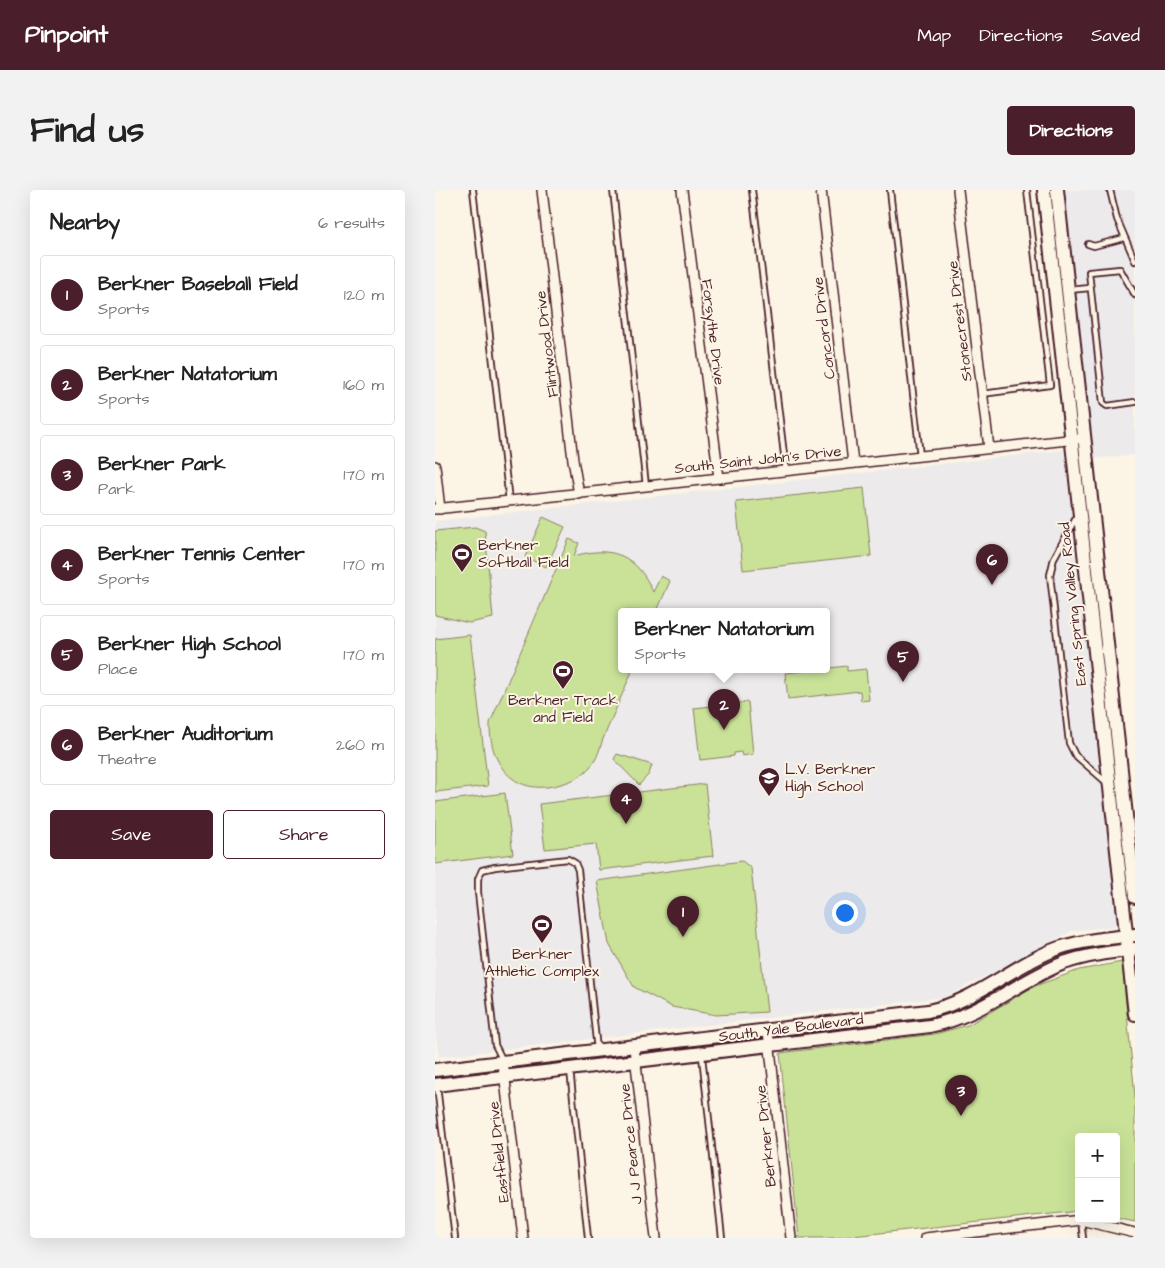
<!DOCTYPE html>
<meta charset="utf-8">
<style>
:root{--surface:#fff;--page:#f2f2f2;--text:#222;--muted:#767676;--line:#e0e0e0;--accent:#4a1f2b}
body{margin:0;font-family:"Architects Daughter",sans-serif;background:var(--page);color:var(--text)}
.controls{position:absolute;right:15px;bottom:15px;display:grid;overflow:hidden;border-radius:5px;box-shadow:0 5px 20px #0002}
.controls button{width:45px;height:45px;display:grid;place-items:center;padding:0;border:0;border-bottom:1px solid var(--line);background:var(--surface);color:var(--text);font:25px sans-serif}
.you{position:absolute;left:409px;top:722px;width:18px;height:18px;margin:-12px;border:4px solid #fff;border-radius:50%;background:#1a73e8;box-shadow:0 0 0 8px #1a73e833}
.badge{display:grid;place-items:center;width:32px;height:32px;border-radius:50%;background:var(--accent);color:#fff;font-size:16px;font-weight:700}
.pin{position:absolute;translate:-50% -41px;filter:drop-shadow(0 1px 2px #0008)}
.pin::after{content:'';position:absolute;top:26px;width:18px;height:15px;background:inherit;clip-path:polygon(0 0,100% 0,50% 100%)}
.popup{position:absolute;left:183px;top:418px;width:212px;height:65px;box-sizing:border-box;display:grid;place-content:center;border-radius:5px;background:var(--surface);filter:drop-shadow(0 1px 4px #0005);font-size:16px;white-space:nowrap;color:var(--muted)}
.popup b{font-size:19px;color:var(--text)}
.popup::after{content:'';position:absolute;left:50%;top:100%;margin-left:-10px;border:10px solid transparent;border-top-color:var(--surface)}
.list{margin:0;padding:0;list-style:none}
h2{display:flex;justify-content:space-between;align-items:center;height:65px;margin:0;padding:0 20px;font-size:21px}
h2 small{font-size:16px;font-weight:400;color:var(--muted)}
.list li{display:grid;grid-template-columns:32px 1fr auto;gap:15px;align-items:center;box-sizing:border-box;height:80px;margin:0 10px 10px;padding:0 10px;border:1px solid var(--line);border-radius:5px}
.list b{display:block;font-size:19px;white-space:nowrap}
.list p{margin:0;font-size:16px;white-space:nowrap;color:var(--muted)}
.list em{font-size:16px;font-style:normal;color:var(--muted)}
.actions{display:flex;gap:10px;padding:15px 20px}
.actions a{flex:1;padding:11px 0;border:1px solid var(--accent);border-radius:5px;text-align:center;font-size:18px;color:var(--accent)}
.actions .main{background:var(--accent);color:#fff}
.map{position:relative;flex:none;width:700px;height:1048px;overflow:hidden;border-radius:5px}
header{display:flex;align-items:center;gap:30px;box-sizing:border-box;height:70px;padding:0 25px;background:var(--accent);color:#fff}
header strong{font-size:24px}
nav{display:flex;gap:28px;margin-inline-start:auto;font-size:18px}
.intro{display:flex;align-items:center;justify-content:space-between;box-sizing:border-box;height:120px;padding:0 30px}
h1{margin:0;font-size:35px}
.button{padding:12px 22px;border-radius:5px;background:var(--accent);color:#fff;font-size:18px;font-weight:700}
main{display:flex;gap:30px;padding:0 30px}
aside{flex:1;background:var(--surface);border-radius:5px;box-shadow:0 5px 20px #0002}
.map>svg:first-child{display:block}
.built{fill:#edeaeb;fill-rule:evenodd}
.green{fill:#c9e298;stroke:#8a8062}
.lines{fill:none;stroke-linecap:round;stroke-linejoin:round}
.lane-casing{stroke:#4a1f2b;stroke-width:8}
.street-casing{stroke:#4a1f2b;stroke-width:12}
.secondary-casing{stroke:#4a1f2b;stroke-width:16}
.lane{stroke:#fcf5e5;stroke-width:4.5}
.street{stroke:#fcf5e5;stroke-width:9}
.secondary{stroke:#fcf5e5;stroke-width:12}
.labels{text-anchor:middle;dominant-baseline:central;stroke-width:4;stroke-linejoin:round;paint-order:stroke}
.street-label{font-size:15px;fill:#4a1f2b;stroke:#fcf5e5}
.poi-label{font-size:15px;fill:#4a1f2b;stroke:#fcf5e5;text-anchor:start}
</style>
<header>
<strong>Pinpoint</strong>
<nav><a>Map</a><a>Directions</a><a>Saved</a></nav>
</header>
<div class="intro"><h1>Find us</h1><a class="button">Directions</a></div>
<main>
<aside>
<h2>Nearby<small>6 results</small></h2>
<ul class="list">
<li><span class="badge">1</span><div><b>Berkner Baseball Field</b><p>Sports</p></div><em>120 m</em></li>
<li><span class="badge">2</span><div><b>Berkner Natatorium</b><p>Sports</p></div><em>160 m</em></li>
<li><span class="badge">3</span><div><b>Berkner Park</b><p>Park</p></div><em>170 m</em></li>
<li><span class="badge">4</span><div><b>Berkner Tennis Center</b><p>Sports</p></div><em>170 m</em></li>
<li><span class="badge">5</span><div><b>Berkner High School</b><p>Place</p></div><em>170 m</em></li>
<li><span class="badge">6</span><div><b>Berkner Auditorium</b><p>Theatre</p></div><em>260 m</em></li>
</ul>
<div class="actions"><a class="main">Save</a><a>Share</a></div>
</aside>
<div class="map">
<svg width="700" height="1048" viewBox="0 0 700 1048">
<rect width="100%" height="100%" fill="#fcf5e5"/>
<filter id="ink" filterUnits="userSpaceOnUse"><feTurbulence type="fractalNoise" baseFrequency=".02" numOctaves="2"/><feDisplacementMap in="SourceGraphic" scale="10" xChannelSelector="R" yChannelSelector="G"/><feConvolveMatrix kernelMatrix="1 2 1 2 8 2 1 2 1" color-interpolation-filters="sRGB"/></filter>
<g filter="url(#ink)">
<g class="built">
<path d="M629 0H700V265L657 269Z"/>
<path d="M629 260 683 736 637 741 510 807 4 867 0 840V331ZM186 421H392V479H186Z"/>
</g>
<g class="green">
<path d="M429 298 436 366 308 380 301 312Z"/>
<path d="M108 327 130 337 111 377 90 367Z"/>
<path d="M40 337 50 341 58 428 34 433 0 425V341Z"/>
<path d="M134 349 144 353 139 366C177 355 202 365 218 402L226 386 235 391 222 421H186V479H198C188 502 178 526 168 549 165 558 162 570 155 577 147 586 138 591 126 594 81 608 54 576 55 533Z"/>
<path d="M35 445 53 596 0 602V449Z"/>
<path d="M412 476V481L431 479 434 510 426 511 425 501 353 509 350 483Z"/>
<path d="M313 512 318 564 307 566 306 562 299 563V566L265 570 259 518Z"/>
<path d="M182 564 217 575 214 584 204 595 179 569Z"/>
<path d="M270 594 278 666 164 680 161 654 110 659 104 614Z"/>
<path d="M70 603 78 664 0 674V612Z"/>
<path d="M307 671 316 678 332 822 281 825 237 817 199 797 174 754 162 691Z"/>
<path d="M687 772 700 906V1032L681 1028V947H644V1021L400 1048H364L345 863 500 844 533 835 600 796 644 780Z"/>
</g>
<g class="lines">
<g class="lane-casing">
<g id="lane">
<path d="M38 0 74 311"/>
<path d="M178 0 211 296"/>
<path d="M317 0 351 281"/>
<path d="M455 0 485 266"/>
<path d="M675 0 682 29 700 71"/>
<path d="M653 54 659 56 689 48"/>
<path d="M634 100 655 98"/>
<path d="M700 105 685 79 654 82 668 213 672 216 700 212"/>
<path d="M547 204 615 195 592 0"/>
<path d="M641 328 619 368 615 385 634 553 640 565 671 592"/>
<path d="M267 866 287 1048"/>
<path d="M68 871 60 855 43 702V689L47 680 60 677 133 669 140 673 143 680 162 860"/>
<path d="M135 880 153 1048"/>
<path d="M2 896 20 1048"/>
<path d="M646 1030 648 1048"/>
</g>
</g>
<g class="street-casing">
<g id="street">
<path d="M107 0 138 270 144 304"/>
<path d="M247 0 284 288"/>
<path d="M386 0 418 273"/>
<path d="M523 0 554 258"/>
<path d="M0 276 5 319"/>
<path d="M0 319 642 249"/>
<path d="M333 841 356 1048"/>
<path d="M199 857 221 1048"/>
<path d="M68 872 88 1048"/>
<path d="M490 1048 646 1030 700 1043"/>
</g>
</g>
<g class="secondary-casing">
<g id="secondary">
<path d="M609 0 700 824"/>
<path d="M622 0 700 707"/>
<path d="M0 880 493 821C544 810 577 775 624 758 648 750 675 748 700 745"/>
<path d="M0 895 495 836C548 825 581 792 629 773 651 765 677 762 700 759"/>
</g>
</g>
<use href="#lane" class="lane"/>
<use href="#street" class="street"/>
<use href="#secondary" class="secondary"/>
</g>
</g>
<defs>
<g id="stadium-pin" transform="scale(1.125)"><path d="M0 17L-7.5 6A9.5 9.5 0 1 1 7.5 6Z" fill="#4a1f2b" stroke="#fcf5e5"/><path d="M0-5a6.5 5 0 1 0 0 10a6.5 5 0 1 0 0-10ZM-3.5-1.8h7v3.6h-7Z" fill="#fff"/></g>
<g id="school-pin" transform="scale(1.125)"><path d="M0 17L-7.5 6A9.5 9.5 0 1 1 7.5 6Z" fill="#4a1f2b" stroke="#fcf5e5"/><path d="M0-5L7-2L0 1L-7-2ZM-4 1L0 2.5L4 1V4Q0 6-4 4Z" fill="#fff"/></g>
</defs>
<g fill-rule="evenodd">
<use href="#stadium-pin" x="27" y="364"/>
<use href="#stadium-pin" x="128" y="481"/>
<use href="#school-pin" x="334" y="588"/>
<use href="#stadium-pin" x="107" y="735"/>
</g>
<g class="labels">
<g class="street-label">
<text transform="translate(525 131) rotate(-97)">Stonecrest Drive</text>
<text transform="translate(389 138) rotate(-97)">Concord Drive</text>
<text transform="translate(278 142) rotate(83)">Forsythe Drive</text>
<text transform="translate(112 154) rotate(-97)">Flintwood Drive</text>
<text transform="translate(323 270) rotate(-6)">South Saint John's Drive</text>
<text transform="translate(638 414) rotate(-96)">East Spring Valley Road</text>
<text transform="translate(356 838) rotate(-7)">South Yale Boulevard</text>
<text transform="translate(331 946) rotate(-96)">Berkner Drive</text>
<text transform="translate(196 954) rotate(-96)">J J Pearce Drive</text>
<text transform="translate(64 962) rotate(-96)">Eastfield Drive</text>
</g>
<g class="poi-label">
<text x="43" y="355">Berkner<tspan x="43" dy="17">Softball Field</tspan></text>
<text x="128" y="510" text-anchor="middle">Berkner Track<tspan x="128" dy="17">and Field</tspan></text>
<text x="350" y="579">L.V. Berkner<tspan x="350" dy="17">High School</tspan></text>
<text x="107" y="764" text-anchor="middle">Berkner<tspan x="107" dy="17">Athletic Complex</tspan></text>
</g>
</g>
</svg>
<div class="controls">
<button>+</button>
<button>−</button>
</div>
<div class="you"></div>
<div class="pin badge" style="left:248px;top:747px">1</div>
<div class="pin badge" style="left:289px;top:540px">2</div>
<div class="popup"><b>Berkner Natatorium</b>Sports</div>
<div class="pin badge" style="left:526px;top:926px">3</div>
<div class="pin badge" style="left:191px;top:634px">4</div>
<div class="pin badge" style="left:468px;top:492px">5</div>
<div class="pin badge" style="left:557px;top:395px">6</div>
</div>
</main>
